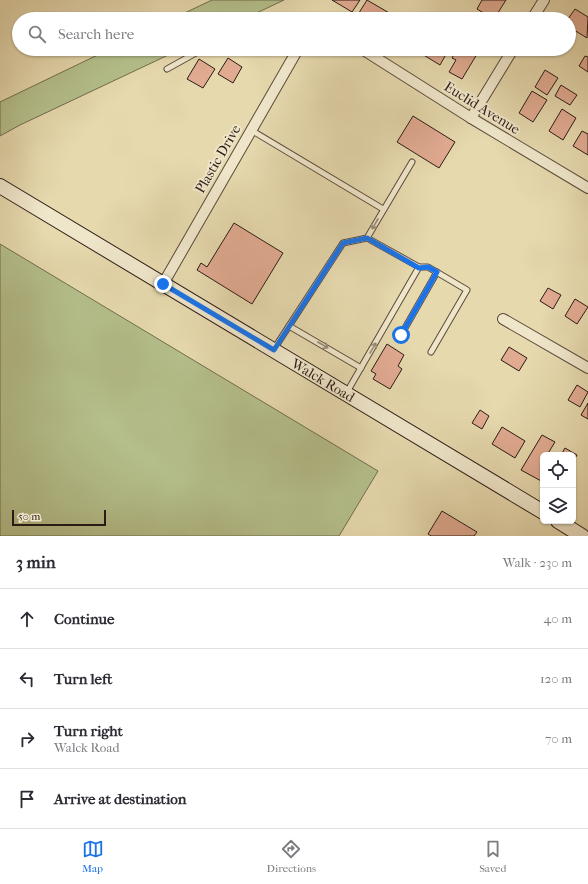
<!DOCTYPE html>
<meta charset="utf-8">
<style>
:root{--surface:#fff;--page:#f7f7f7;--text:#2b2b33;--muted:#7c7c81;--line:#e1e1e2;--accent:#1a73e8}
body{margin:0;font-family:"IM FELL French Canon",serif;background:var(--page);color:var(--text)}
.controls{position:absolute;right:12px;bottom:12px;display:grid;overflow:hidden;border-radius:6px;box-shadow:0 1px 3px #0004}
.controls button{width:36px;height:36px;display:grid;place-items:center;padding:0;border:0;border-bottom:1px solid var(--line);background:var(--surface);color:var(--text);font:20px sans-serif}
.scale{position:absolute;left:12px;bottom:10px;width:94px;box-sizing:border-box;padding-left:4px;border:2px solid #2c1b15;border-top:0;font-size:11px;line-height:14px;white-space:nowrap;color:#2c1b15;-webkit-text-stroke:3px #efe6ca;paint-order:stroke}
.stop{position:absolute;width:12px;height:12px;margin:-9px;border:3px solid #1a73e8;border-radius:50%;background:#fff}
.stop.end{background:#1a73e8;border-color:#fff;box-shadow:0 1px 4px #0008}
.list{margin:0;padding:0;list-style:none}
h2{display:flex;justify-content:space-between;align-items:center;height:52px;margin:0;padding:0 16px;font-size:17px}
h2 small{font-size:13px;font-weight:400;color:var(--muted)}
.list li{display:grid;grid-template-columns:26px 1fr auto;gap:12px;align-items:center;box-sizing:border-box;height:60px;padding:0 16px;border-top:1px solid var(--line)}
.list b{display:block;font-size:15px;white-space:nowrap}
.list p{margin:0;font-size:13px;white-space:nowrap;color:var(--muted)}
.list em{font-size:13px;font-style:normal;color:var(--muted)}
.icon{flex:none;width:22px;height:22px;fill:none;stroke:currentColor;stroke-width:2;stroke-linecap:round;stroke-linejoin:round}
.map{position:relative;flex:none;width:588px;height:536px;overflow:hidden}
.search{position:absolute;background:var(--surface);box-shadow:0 1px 3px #0004;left:12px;right:12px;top:12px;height:44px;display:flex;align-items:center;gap:10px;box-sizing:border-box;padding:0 14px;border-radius:22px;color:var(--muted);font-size:15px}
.sheet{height:292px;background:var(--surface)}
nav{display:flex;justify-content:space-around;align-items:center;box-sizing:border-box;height:56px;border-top:1px solid var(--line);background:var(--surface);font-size:11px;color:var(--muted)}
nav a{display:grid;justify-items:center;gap:2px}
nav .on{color:var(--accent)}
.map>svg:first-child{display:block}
.green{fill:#b4bf8b;stroke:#706d50}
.building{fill:#e1ab92;stroke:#2c1b15}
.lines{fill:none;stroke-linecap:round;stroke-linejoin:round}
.lane-casing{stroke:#5a4a3b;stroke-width:7}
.street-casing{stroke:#5a4a3b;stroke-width:12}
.secondary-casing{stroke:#2c1b15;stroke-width:16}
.lane{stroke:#efe6ca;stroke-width:5}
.street{stroke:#efe6ca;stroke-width:10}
.secondary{stroke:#efe6ca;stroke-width:14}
.oneway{stroke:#978b79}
.route{stroke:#1a73e8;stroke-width:5}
.labels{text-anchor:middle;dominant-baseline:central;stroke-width:4;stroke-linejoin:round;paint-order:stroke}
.street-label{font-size:14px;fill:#2c1b15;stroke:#efe6ca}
</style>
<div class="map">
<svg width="588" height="536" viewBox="0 0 588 536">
<rect width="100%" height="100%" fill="#e6d9ae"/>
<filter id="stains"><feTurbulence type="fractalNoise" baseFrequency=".005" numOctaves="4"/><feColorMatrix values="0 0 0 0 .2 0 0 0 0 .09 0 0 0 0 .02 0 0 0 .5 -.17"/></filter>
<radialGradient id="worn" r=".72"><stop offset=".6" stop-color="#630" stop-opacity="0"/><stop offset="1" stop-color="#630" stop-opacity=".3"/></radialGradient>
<g class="green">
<path d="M212 0H284L244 19H172Z"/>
<path d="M110 49H181L20 125 0 136V102Z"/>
<path d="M0 244 378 471 339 536H0Z"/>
</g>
<g class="building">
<path d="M332 0H360L352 12Z"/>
<path d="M367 0 391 14 388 19H362L357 16Z"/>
<path d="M482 0H506L494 19 477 9Z"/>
<path d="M575 9 588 17 587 38 569 27 568 19Z"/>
<path d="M418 49H449L440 65 417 51Z"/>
<path d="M457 49H480L462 79 449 72 456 60 452 58Z"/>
<path d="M585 56 588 57V72L579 66Z"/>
<path d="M228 58 242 67 233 83 218 74Z"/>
<path d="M199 59 215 69 203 88 187 79Z"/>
<path d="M545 70 558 78 547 95 535 87Z"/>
<path d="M561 85 577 95 570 105 555 96Z"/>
<path d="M532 91 547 100 533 122 519 113Z"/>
<path d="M562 109 576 118 563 140 549 131Z"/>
<path d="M413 116 455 142 439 168 397 142Z"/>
<path d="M582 131 588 134V155L573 146Z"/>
<path d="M234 223 283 253 252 304 197 270 201 263 207 267Z"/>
<path d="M548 288 561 295 553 309 540 301Z"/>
<path d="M575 299 588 307 577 324 565 316Z"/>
<path d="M387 344 404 355 398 366 402 369 390 389 373 379 376 374 371 371Z"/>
<path d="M509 347 527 358 519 371 501 360Z"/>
<path d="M577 385 588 392 580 407 568 400Z"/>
<path d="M588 403V419L581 415Z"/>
<path d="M480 410 489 416 482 429 472 423Z"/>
<path d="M502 427 525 441 515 458 492 444Z"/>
<path d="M542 435 555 442 547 455H543V482L521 470Z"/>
<path d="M565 448 577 455 573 462V455H561Z"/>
<path d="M442 511 477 532 474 536H431L428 534Z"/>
</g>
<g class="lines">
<g class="lane-casing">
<g id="lane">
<path d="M167 69 203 49"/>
<path d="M251 130 383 209"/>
<path d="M367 238 412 162"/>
<path d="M419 267H428L467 290 431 352"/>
<path d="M289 326 361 368"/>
<path d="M401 335 437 272"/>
<path d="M274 349 343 243 367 238 419 267 347 392"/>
</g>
</g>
<g class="street-casing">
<g id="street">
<path d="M532 19 544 0"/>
<path d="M362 49 471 118 588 188"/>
<path d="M471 118 513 49"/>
<path d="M163 284 298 49"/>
<path d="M503 319 588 368"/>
</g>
</g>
<g class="secondary-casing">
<g id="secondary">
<path id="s1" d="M0 186 543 512"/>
<path d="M558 521 582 536"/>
</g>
</g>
<use href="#lane" class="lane"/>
<use href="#street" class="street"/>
<use href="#secondary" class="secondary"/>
</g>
<defs><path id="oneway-shaft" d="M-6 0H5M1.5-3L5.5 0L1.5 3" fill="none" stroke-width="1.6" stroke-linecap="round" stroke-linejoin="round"/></defs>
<g class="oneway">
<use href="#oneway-shaft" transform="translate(375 224) rotate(120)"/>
<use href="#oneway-shaft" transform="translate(323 345) rotate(30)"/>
<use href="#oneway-shaft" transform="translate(373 348) rotate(-60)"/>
</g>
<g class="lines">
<path class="route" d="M163 284 274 350 343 243 367 238 419 268 428 267 437 272 401 335"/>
</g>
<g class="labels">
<g class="street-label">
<text transform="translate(482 108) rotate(32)">Euclid Avenue</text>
<text transform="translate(218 159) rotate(-60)">Plastic Drive</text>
<text stroke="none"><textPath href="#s1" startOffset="377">Walck Road</textPath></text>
</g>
</g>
<rect width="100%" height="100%" filter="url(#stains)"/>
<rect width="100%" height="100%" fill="url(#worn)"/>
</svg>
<div class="controls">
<button><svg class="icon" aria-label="locate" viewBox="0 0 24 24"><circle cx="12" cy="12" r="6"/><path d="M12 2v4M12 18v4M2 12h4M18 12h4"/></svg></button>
<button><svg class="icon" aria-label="layers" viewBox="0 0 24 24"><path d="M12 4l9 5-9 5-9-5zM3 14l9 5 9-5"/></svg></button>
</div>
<div class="scale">50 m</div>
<div class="stop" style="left:401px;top:335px"></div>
<div class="stop end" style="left:163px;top:284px"></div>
<div class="search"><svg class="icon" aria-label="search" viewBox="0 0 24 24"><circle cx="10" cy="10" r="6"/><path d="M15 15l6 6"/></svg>Search here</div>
</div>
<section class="sheet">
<h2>3 min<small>Walk · 230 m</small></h2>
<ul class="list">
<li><svg class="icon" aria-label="ahead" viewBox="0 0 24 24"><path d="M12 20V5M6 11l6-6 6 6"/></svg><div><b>Continue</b></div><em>40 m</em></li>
<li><svg class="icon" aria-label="left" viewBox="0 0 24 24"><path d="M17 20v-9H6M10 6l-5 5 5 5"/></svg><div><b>Turn left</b></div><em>120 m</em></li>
<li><svg class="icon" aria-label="right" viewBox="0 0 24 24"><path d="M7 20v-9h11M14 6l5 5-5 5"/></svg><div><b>Turn right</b><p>Walck Road</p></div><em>70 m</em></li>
<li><svg class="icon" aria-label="arrive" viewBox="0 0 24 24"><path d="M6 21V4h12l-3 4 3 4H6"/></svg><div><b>Arrive at destination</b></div></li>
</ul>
</section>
<nav>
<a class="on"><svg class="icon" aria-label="map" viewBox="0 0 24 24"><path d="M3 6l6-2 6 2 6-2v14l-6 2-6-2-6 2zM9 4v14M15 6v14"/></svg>Map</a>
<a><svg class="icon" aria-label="directions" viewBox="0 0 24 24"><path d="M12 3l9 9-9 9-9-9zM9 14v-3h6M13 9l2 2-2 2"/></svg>Directions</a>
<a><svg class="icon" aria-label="saved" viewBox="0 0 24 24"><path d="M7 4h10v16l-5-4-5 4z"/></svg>Saved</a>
</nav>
